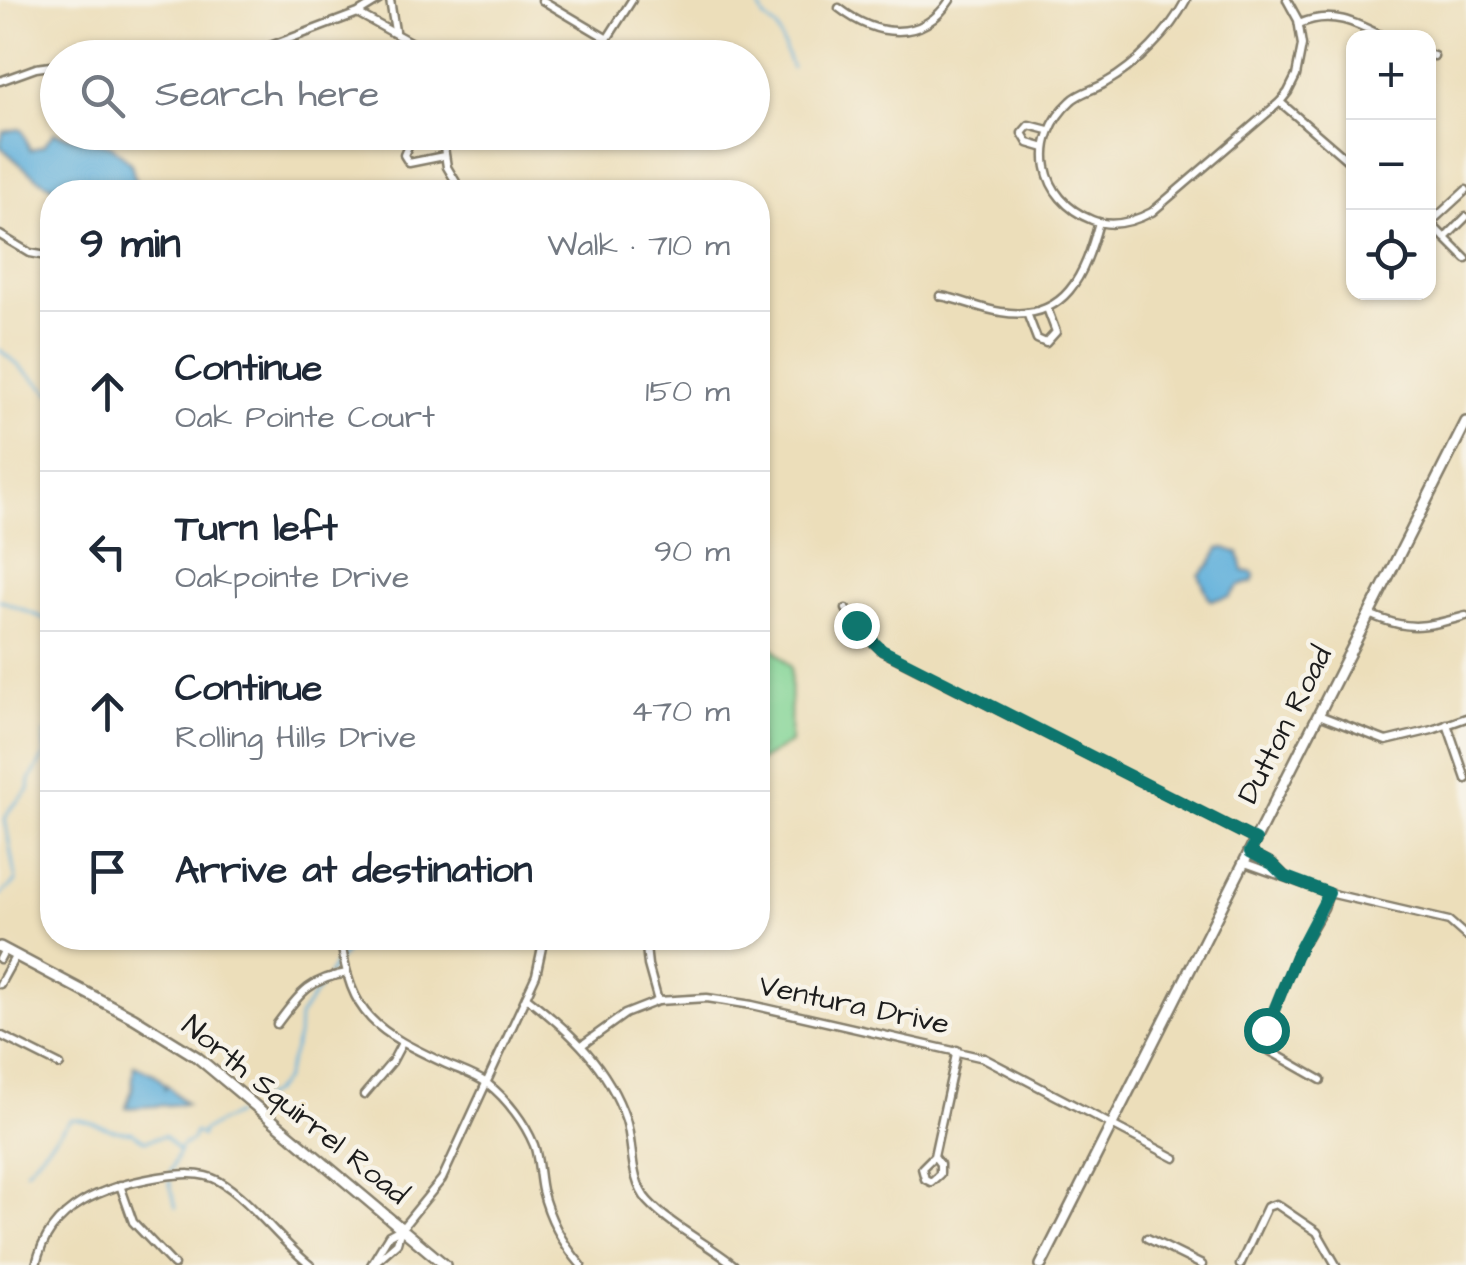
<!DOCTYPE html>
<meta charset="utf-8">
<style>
:root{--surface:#fff;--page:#f2f2f3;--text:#1f2937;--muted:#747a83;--line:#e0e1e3}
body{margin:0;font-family:"Architects Daughter",sans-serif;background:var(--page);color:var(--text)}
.controls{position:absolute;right:30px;top:30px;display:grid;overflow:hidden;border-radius:20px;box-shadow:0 2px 8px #0004}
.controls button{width:90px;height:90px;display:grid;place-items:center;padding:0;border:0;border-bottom:2px solid var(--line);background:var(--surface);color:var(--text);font:50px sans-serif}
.stop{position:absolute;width:30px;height:30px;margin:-22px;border:8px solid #0f766e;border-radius:50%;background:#fff}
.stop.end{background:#0f766e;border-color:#fff;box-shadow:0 2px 10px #0008}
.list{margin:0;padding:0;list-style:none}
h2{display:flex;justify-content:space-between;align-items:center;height:130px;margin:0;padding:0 40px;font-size:42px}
h2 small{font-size:32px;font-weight:400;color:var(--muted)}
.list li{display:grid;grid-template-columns:65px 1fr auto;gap:30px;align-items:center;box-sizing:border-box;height:160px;padding:0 40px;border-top:2px solid var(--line)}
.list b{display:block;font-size:38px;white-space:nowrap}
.list p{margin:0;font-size:32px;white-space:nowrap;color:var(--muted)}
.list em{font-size:32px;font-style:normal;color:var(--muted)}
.icon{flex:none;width:55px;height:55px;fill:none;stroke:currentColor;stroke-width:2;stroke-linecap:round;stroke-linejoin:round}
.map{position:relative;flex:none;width:1466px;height:1265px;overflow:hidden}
.search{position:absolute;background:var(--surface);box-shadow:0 2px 8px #0004;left:40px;top:40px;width:730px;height:110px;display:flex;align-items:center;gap:25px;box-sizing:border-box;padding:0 35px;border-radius:55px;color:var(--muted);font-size:38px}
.panel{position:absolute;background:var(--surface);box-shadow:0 2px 8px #0004;left:40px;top:180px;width:730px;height:770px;border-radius:40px}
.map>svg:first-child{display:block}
.green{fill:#82d495;stroke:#4f7858;stroke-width:2.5}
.water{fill:#61b0db;stroke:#3e667c;stroke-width:2.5}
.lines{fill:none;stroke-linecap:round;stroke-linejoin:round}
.stream{stroke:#61b0db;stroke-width:2.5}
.minor-casing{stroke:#847d6b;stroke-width:11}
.tertiary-casing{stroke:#847d6b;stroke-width:14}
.minor{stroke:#fff;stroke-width:6}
.tertiary{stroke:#fff;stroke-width:9}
.route{stroke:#0f766e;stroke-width:12}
.labels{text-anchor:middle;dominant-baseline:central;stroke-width:9;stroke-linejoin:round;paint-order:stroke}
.street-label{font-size:30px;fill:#1c1c1c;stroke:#f7f3e8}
</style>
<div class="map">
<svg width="1466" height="1265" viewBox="0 0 1466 1265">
<rect width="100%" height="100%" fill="#f7f3e8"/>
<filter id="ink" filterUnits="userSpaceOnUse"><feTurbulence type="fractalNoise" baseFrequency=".01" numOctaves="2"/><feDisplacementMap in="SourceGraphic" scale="20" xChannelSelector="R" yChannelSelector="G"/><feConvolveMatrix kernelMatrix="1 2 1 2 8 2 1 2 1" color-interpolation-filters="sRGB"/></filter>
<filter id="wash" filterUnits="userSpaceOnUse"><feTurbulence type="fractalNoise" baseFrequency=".0048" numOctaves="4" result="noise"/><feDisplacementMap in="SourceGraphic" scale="40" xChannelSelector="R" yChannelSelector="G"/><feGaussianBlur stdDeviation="2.25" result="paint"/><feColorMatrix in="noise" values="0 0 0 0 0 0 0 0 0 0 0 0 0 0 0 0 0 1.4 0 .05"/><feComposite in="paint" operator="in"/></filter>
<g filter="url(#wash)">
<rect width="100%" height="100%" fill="#ecdeba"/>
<path class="green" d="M758 632 791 667 790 743 758 762Z"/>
<g class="water">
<path d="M19 129 23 132 30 150 43 146 54 133 112 146 131 164 136 183 131 192C55 192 57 198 0 146L3 132Z"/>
<path d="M1225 548 1239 553 1243 571 1253 573 1255 577 1252 582 1239 586 1229 597 1210 600 1199 575 1210 565 1219 549Z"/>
<path d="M134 1065 156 1075 165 1085 164 1091 167 1085 186 1104 126 1108 132 1090Z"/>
</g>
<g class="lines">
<g class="stream">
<path d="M756 0 765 19 777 28 792 68"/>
<path d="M0 350 52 394"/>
<path d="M0 600 43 618 52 625"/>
<path d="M0 895 16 882 5 819 10 809 29 790 30 780 45 754 44 735 52 728"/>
<path d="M328 975C345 947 352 947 383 938"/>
<path d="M254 1102 272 1093 284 1080 298 1037 299 1017 323 982"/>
<path d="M26 1170 71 1119C93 1119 111 1134 132 1132L145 1141 164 1136 179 1151"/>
<path d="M170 1172 182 1145 191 1141 195 1132 202 1136V1131L236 1114"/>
<path d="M169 1180 176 1207"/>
</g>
</g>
</g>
<g filter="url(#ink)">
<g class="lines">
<g class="minor-casing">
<g id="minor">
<path d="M390 0 395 31"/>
<path d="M542 0 606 38"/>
<path d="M1186 0C1170 31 1136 66 1105 83 1094 90 1080 92 1071 101 1029 139 1039 199 1092 220 1112 228 1135 221 1152 212L1280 102 1288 92 1296 76 1302 45 1298 20 1287 0"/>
<path d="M839 8C875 36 921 44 950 0"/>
<path d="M359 14 439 58"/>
<path d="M1299 24C1331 9 1357 23 1386 38"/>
<path d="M1428 54 1434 56"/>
<path d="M256 58 265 48 358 13 379 0"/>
<path d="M595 58 632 0"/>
<path d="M0 81 36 68 58 65"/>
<path d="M1280 102 1354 166"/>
<path d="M442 134 447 167 462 192"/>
<path d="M441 137 409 144 404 155 409 163 444 156"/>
<path d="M1045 148 1028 143 1022 133 1029 125 1048 130"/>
<path d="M1428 221 1466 259"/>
<path d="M1430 223 1466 190"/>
<path d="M0 235 30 253 52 257"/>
<path d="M1445 238 1466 217"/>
<path d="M48 256 52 278"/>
<path d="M940 296C961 299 980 309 1001 312 1066 323 1085 274 1099 222"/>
<path d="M1027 313 1037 339 1046 343 1056 332 1047 308"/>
<path d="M846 609 856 625 882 651 1256 840"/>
<path d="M1369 614C1410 632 1424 627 1466 616"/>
<path d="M1319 715 1386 741 1432 730 1466 718"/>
<path d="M1447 724 1466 779"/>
<path d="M1250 852 1272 863 1284 875"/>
<path d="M1245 863 1329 893 1449 921 1466 936"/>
<path d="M341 938C349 1017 378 1032 446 1064 459 1070 476 1075 488 1084 507 1099 525 1123 534 1145 539 1159 539 1176 542 1190 549 1218 562 1243 581 1265"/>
<path d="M645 938 648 965 658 1001"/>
<path d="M0 959 5 949"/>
<path d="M0 984 16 955"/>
<path d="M526 997C570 1031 608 1066 626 1120 634 1145 629 1180 648 1201 671 1226 707 1243 734 1265"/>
<path d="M277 1024C299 995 308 979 347 973"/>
<path d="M0 1035 60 1065"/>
<path d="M582 1045 625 1014 658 1001 707 998 752 1005 984 1058 1175 1158"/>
<path d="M1321 1080 1270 1051 1265 1043 1266 1031 1296 956 1324 908 1329 893"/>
<path d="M364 1095 392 1062 402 1043"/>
<path d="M934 1156 940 1164V1174L931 1182 925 1179 922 1168 934 1156 957 1050"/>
<path d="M120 1185 133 1222 174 1265"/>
<path d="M1147 1238 1202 1265"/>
<path d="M373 1264 397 1243 401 1229"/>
<path d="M36 1265C49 1205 105 1186 159 1177 179 1174 201 1171 219 1181 249 1198 281 1242 310 1265"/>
<path d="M371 1265 389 1235 402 1228 442 1179 536 975 544 938"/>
<path d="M1240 1265 1267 1207 1276 1204 1317 1232 1336 1265"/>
</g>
</g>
<g class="tertiary-casing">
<g id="tertiary">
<path d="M0 947 134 1018 197 1057 445 1265"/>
<path d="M1041 1265 1466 422"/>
</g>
</g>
<use href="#minor" class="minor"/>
<use href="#tertiary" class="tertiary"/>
</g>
</g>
<g class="lines" filter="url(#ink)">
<path class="route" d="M856 625 882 650 1256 840 1250 852 1272 864 1284 876 1329 893 1296 956 1266 1030"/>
</g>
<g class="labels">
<g class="street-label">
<text transform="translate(1285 725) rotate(-63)">Dutton Road</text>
<text transform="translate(854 1005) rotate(12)">Ventura Drive</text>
<text transform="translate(295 1110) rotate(39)">North Squirrel Road</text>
</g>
</g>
</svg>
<div class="controls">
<button>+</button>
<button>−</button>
<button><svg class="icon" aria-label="locate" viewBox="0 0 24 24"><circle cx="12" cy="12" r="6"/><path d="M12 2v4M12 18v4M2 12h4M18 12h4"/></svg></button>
</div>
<div class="stop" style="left:1266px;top:1030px"></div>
<div class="stop end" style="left:856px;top:625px"></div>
<div class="search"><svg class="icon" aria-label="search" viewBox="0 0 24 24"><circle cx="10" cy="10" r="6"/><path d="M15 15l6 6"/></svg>Search here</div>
<section class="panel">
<h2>9 min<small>Walk · 710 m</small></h2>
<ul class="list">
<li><svg class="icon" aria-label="ahead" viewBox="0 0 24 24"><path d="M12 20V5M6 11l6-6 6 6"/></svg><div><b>Continue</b><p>Oak Pointe Court</p></div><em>150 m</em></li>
<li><svg class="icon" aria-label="left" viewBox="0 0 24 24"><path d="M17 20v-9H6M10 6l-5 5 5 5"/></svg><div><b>Turn left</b><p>Oakpointe Drive</p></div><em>90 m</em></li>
<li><svg class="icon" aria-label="ahead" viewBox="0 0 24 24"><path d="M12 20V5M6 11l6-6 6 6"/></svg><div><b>Continue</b><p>Rolling Hills Drive</p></div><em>470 m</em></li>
<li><svg class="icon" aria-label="arrive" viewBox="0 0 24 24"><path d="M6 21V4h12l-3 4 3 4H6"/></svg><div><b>Arrive at destination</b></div></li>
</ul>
</section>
</div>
